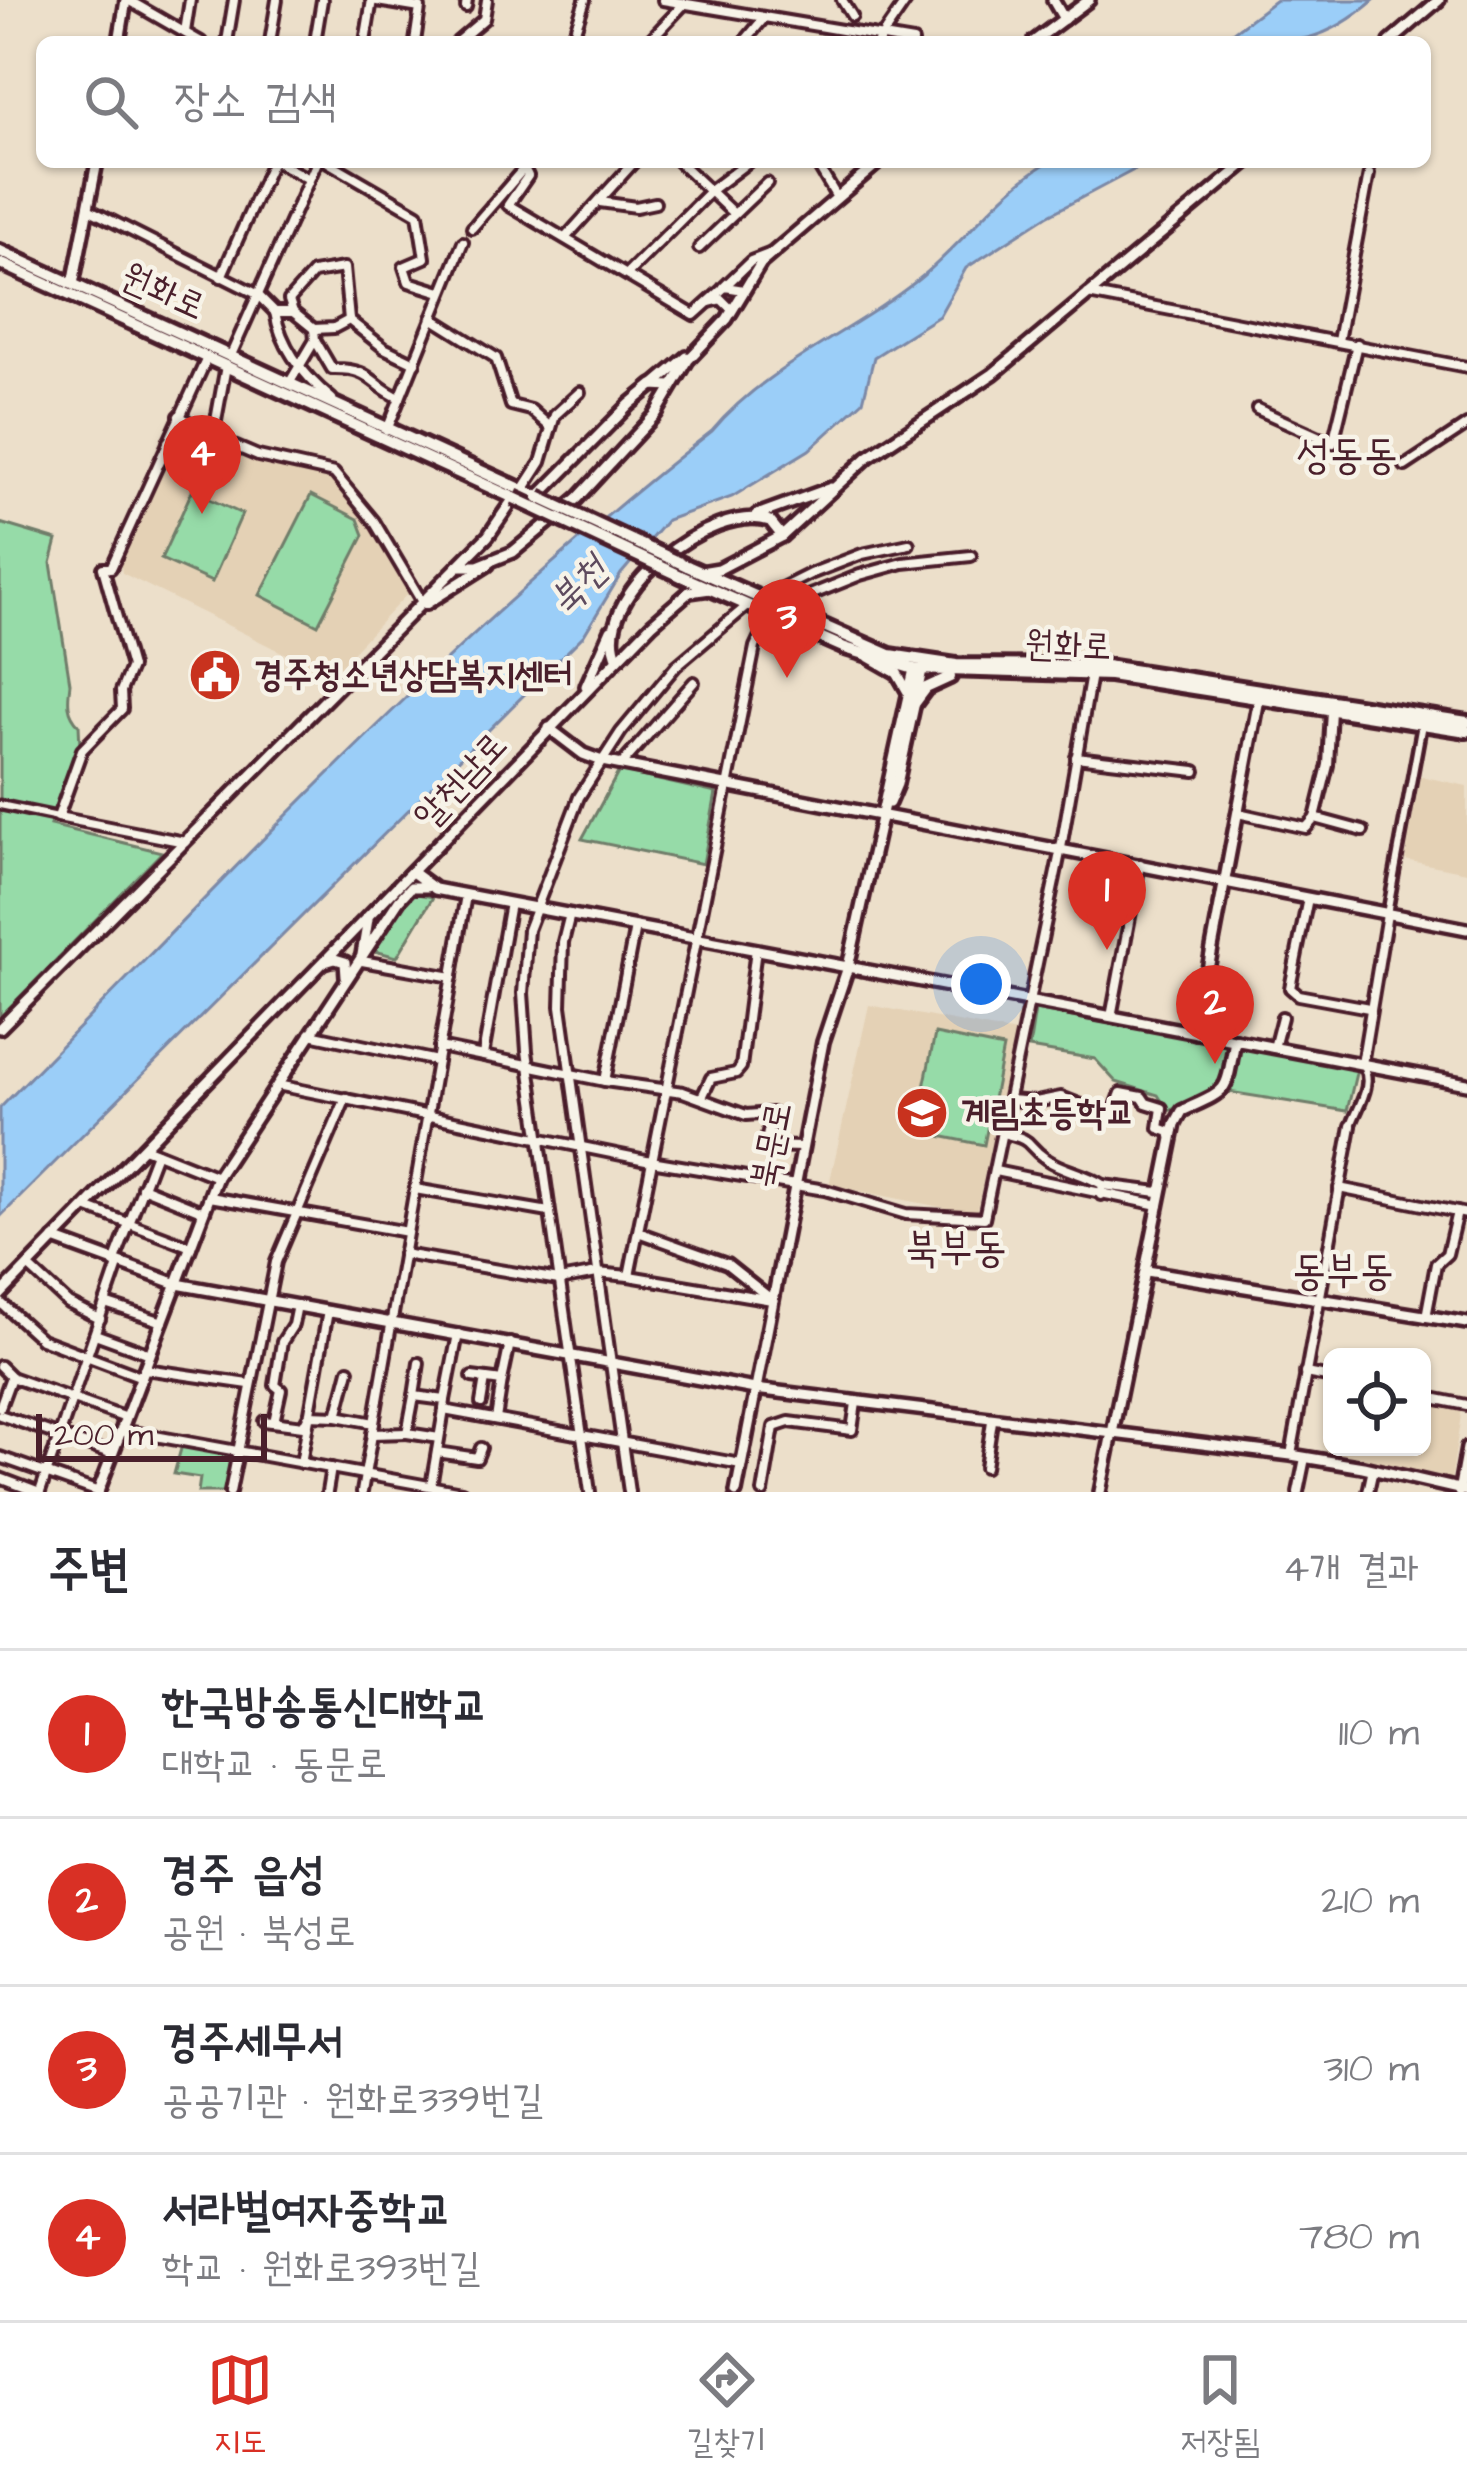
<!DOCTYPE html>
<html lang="ko">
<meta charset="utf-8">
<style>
:root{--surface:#fff;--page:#f2f2f3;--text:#2b2b33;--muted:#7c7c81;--line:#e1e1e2;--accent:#d93025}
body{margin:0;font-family:"Architects Daughter","Poor Story",sans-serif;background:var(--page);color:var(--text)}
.controls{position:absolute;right:36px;bottom:36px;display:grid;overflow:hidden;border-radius:18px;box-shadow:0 3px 9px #0004}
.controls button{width:108px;height:108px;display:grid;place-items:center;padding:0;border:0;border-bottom:3px solid var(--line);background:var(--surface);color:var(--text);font:60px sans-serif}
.scale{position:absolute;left:36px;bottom:30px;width:231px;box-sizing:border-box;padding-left:12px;border:6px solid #4a1f2b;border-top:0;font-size:33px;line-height:42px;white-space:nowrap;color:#4a1f2b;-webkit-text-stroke:9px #f7f3e8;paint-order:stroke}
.you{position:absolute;left:981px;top:984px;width:42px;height:42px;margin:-30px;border:9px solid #fff;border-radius:50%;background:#1a73e8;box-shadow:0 0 0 18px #1a73e833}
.badge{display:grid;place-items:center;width:78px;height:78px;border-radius:50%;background:var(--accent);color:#fff;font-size:39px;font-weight:700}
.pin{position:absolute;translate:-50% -99px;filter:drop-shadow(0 3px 6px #0008)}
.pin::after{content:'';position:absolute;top:63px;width:42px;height:36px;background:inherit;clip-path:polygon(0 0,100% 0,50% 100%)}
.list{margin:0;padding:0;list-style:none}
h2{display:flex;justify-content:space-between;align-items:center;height:156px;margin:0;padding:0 48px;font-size:51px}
h2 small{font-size:39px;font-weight:400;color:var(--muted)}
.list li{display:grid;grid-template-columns:78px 1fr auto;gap:36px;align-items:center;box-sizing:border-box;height:168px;padding:0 48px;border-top:3px solid var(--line)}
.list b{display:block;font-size:45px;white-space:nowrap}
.list p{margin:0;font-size:39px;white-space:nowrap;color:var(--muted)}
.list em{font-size:39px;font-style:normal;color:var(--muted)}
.icon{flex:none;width:66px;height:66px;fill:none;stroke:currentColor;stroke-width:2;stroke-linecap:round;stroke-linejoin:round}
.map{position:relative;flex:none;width:1467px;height:1492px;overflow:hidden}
.search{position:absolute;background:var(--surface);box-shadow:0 3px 9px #0004;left:36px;right:36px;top:36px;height:132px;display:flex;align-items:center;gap:30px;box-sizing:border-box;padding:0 42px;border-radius:18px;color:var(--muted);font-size:45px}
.sheet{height:828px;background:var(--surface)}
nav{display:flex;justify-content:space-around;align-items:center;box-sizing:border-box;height:168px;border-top:3px solid var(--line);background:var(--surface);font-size:33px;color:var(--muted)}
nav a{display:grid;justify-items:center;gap:6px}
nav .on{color:var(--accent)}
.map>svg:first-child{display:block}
.built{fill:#e4d1b5}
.green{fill:#96dba8;stroke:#707d6a;stroke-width:3}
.water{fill:#9bcef8;stroke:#7b88a6;stroke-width:3}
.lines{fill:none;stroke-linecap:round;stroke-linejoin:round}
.pedestrian-casing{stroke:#4a1f2b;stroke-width:15}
.minor-casing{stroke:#4a1f2b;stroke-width:16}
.tertiary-casing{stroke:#4a1f2b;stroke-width:18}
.secondary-casing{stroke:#4a1f2b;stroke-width:20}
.pedestrian{stroke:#f7f3e8;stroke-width:6}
.minor{stroke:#f7f3e8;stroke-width:8}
.tertiary{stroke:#f7f3e8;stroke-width:9}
.secondary{stroke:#f7f3e8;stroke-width:10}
.secondary-bridge-casing{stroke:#4a1f2b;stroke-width:20;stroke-linecap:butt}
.secondary-bridge{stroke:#f7f3e8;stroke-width:10}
.labels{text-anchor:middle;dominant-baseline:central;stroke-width:9;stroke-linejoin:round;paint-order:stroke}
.street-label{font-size:36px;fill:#4a1f2b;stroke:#f7f3e8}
.poi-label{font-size:36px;font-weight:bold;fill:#4a1f2b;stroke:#f7f3e8;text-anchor:start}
.water-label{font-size:39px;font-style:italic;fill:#5e4b5e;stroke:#f7f3e8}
.quarter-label{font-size:42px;fill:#4a1f2b;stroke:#f7f3e8}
</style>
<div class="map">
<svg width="1467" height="1492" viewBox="0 0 1467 1492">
<rect width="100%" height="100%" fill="#ecdfca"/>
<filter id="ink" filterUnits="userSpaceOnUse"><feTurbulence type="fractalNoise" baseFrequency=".00833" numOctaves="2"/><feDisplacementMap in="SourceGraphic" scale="24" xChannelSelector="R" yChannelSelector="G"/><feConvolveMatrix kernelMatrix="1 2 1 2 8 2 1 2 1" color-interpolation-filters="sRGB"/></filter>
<g filter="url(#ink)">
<g class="built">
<path d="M175 444 220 446 262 462 330 473 375 528 410 591 330 676 122 573 120 561Z"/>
<path d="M1420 776 1467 786V872L1405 860Z"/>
<path d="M869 1005 1016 1033 976 1214 829 1185Z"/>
<path d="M1422 1400 1462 1408 1451 1481 1333 1460 1335 1447H1422Z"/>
</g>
<g class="green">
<path d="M192 491 242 514 212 582 161 559Z"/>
<path d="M311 495 358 519 364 535 318 625 260 595Z"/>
<path d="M0 523 57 540 51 563 70 683C68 700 66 712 79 725L80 747 50 825 162 852 0 1017Z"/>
<path d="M619 771 716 793 703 864 582 839Z"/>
<path d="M407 892 433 897 397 957 371 950Z"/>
<path d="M1035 1010 1357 1069 1347 1111 1223 1091 1168 1111 1158 1095 1116 1082 1095 1059 1029 1048Z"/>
<path d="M935 1034 1003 1048 984 1145 915 1131Z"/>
<path d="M182 1445 227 1454 230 1461 225 1492H198L200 1478 174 1474Z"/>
</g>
<g class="water">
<path d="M1276 0H1374C1319 48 1289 42 1220 42Z"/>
<path d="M1048 162H1149L1047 216 966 268 939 316 874 357 863 401 809 450 732 497 667 520 621 574 584 635 0 1217V1108C230 875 453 631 712 431 767 365 852 333 919 279 965 242 997 193 1048 162Z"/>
</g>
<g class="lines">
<g class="pedestrian-casing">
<g id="pedestrian">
<path d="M0 805 58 817"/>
<path d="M1387 914 1422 724"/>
<path d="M1351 1126C1358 1105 1375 1085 1362 1064"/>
</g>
</g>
<g class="minor-casing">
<g id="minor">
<path d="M128 0 201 42"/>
<path d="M371 0 420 8 415 42"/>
<path d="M663 0 913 42"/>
<path d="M842 0 852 16"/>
<path d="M466 7 467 0"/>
<path d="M185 32 190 0"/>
<path d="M227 42 234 0"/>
<path d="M270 42 277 0"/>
<path d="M315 42 322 0"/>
<path d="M365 42 372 0"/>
<path d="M457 42 484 19 487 0"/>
<path d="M571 42 585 0"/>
<path d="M648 42 683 5"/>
<path d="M744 42 764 18"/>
<path d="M878 42 907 0"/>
<path d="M277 162 309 179"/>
<path d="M328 162 418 214 425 258 404 267 409 282 441 292"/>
<path d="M527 162 524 168 528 176 508 205 694 315 725 287 744 290"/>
<path d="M679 162 734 214"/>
<path d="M821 162 820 169 836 196"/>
<path d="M600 202 636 207 655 203"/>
<path d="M88 209 257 294 275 312"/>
<path d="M472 228 525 167"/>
<path d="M566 237 634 162"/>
<path d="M699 248 767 183"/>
<path d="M627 274 711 190 748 162"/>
<path d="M221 277 272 162"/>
<path d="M724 287 751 261 769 254"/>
<path d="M1088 294 1467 367"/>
<path d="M709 302 721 299 732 310"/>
<path d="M275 312C281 348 305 377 332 399"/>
<path d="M275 312H293L314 329 315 340 290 382"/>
<path d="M293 312 289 300 313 273 344 268 349 320"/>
<path d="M432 318 496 358 511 405 531 410 549 426"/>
<path d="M314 329 334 328 349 320 384 348 415 363"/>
<path d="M315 340 332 369C374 368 369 385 400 398"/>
<path d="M1338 341 1369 174"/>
<path d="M231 355 317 162"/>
<path d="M1257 409 1333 443 1357 344"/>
<path d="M179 416 213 437 258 456 334 473 374 521 422 602"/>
<path d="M387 430 463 242"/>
<path d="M168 442 208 444 213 437 226 366"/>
<path d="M1405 466 1467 425"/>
<path d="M523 490 541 462 555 415 580 392"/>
<path d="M760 599 810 574 862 554 909 544"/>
<path d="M783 606 860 575 903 563 971 556"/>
<path d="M1331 710 1328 765 1315 818 1363 831"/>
<path d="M1076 757 1195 771"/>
<path d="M622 764 694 682"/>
<path d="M1238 813 1306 828 1315 818"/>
<path d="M185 842 58 817 82 750 122 709 121 691 131 667 103 568H111L207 358"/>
<path d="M1308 898 1290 988 1298 995 1369 1008"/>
<path d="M570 914 563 942 561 1006 629 1492"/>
<path d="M362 961 452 977"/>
<path d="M1111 1017 1140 864"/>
<path d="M310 1034 437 1061"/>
<path d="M439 1047 605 1081 683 1092 746 1115 772 1113 765 1146 801 1147"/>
<path d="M1274 1048 1282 1017"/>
<path d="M483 1055 510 903"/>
<path d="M1362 1064 1387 914"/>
<path d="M605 1081 635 927"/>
<path d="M277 1085 651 1161 825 1190 906 1214 984 1218 1061 848 1091 674"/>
<path d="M702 1097 711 1078 736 1073 741 1067 756 949"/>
<path d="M1009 1100 1036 1102 1061 1097 1112 1117 1121 1093 1142 1097 1146 1103 1162 1108 1159 1128 1170 1132 1171 1136"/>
<path d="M1003 1133C1037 1141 1023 1143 1046 1159 1063 1171 1085 1173 1103 1185L1101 1195"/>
<path d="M144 1148 217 1177"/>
<path d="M995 1171 1159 1205"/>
<path d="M1103 1185 1158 1192 1162 1188"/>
<path d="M142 1187 204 1212"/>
<path d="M1339 1188 1467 1214"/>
<path d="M415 1189 549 1212"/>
<path d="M210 1197 407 1232"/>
<path d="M86 1207 191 1247"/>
<path d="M638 1232 727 1264 771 1299"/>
<path d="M403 1254 559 1280 597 1273 629 1276 772 1300"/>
<path d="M114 1263 156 1153"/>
<path d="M28 1266 68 1303 100 1319"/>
<path d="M629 1276 755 647 770 615"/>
<path d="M0 1302 41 1339 142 1377"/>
<path d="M105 1303 163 1322"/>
<path d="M1426 1317 1436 1264 1447 1254 1457 1212"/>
<path d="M95 1334 150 1354"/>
<path d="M0 1366 11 1377 126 1418"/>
<path d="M145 1369 249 1384"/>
<path d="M349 1370 337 1416 374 1423"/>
<path d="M1305 1373 1332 1378"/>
<path d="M472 1377 502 1381 496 1419"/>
<path d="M502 1381 510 1343"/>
<path d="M414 1396 419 1363"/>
<path d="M1422 1396 1467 1405"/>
<path d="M445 1400 458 1334"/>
<path d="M481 1403 485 1379"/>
<path d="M0 1407 11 1377"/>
<path d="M444 1410 741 1464"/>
<path d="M0 1415 113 1454"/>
<path d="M264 1421 303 1426 309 1415 337 1416"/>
<path d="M274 1422 281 1390 275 1385 282 1342 293 1325 297 1305"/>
<path d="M122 1430 462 1492"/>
<path d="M372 1434 407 1433"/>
<path d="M439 1438 407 1433 414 1396 445 1400 444 1410"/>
<path d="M437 1452 477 1458 481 1448"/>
<path d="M1291 1455 1351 1126"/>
<path d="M0 1457 99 1492"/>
<path d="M301 1463 328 1311"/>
<path d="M985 1467 992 1421"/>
<path d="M0 1478 37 1492"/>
<path d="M431 1486 444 1410"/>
<path d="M40 1492 118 1265"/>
<path d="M230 1492 276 1262 346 1098"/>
<path d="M327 1492 331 1468"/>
<path d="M362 1492 466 895"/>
<path d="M590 1492 527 1051 523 993 528 930 579 797 621 732 676 666 747 606"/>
<path d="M763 1492 774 1427 789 1422 852 1430 856 1403"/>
<path d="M1298 1492 1305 1458"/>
<path d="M1368 1492 1373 1469"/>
</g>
</g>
<g class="tertiary-casing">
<g id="tertiary">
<path d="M1053 0 1064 19"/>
<path d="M119 42 126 0"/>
<path d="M1033 42 1089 0"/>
<path d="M1390 42 1439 0"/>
<path d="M73 284 97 162"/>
<path d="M654 385 687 357"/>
<path d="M538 497 630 404 653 385 671 386"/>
<path d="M757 515 831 488"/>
<path d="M458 566H478L513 552 578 498 656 414 688 360 727 319 761 263 879 162"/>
<path d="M701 572 719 569 782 536 868 457 993 374 1247 162"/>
<path d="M426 604 488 565"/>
<path d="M869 657 897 673 908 692"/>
<path d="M618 659C588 597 713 501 770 521L782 536"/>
<path d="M586 686 611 630"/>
<path d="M549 728 583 754 602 761 1467 929"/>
<path d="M889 803 897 784 922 670"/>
<path d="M412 872 435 889 1467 1084"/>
<path d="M362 955 368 919"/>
<path d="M325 962 335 959 345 962 346 977"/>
<path d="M0 1028 488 536 514 498"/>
<path d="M1196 1033 1259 699"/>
<path d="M54 1239 177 1284 755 1389 1291 1455 1363 1467 1467 1491"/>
<path d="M1147 1271 1467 1323"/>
<path d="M0 1295 652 624 689 592 710 589"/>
<path d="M98 1492 217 1177 399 900 411 887H427"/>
<path d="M736 1492 823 1042 848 967 914 669"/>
<path d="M1100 1492 1175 1124 1182 1111C1231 1088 1225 1095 1235 1040"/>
<path d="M1459 1492 1467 1448"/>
</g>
</g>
<g class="secondary-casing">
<g id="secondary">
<path d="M0 251 538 497"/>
<path d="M0 263 514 498"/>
<path d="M687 566 890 655 956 665 1106 666 1467 722"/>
<path d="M681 576 845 648 914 669 1110 675 1467 731"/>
<path d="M914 704 926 688 950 677"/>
</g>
</g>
<use href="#pedestrian" class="pedestrian"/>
<use href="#minor" class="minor"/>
<use href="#tertiary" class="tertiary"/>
<use href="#secondary" class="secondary"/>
<g class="secondary-bridge-casing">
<g id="secondary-bridge">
<path d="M538 497 687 566"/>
<path d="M514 498 681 576"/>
</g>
</g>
<use href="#secondary-bridge" class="secondary-bridge"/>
</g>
</g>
<defs>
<g id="civic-disc" transform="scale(2.7)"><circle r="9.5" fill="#c8321e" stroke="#f7f3e8"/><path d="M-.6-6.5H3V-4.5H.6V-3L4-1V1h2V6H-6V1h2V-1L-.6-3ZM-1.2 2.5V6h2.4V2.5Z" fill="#fff"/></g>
<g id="school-disc" transform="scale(2.7)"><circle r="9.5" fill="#c8321e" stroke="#f7f3e8"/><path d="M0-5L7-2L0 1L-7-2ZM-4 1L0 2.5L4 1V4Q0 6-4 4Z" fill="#fff"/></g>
</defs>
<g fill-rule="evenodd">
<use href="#civic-disc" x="215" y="675"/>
<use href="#school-disc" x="922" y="1113"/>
</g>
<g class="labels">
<g class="street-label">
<text transform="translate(163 292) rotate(24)">원화로</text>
<text transform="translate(1068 646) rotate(2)">원화로</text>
<text transform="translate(461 781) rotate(-47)">알천남로</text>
<text transform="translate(772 1145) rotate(-79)">북문로</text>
</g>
<g class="poi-label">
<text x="254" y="675">경주청소년상담복지센터</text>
<text x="961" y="1113">계림초등학교</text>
</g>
<g class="water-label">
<text transform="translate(579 586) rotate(-45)">북천</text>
</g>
<g class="quarter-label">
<text x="1347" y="456">성동동</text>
<text x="956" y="1249">북부동</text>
<text x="1343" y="1272">동부동</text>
</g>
</g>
</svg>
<div class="controls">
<button><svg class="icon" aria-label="locate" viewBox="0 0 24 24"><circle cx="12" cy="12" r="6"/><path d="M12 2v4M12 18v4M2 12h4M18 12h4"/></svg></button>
</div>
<div class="scale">200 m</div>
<div class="you"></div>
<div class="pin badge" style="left:1107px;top:950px">1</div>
<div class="pin badge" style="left:1215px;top:1064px">2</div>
<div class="pin badge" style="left:787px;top:678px">3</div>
<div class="pin badge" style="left:202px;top:514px">4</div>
<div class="search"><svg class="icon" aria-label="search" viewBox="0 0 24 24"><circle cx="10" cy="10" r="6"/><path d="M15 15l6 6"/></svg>장소 검색</div>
</div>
<section class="sheet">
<h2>주변<small>4개 결과</small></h2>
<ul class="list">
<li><span class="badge">1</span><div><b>한국방송통신대학교</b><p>대학교 · 동문로</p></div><em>110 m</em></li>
<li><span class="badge">2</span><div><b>경주 읍성</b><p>공원 · 북성로</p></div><em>210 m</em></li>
<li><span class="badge">3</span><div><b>경주세무서</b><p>공공기관 · 원화로339번길</p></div><em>310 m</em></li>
<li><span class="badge">4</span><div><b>서라벌여자중학교</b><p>학교 · 원화로393번길</p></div><em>780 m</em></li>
</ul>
</section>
<nav>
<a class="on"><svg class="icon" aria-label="map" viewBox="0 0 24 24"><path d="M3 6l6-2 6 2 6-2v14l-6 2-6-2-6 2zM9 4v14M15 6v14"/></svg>지도</a>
<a><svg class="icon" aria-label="directions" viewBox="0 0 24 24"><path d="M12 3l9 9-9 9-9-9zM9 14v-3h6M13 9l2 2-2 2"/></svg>길찾기</a>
<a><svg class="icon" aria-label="saved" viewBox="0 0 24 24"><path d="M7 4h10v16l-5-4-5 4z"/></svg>저장됨</a>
</nav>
